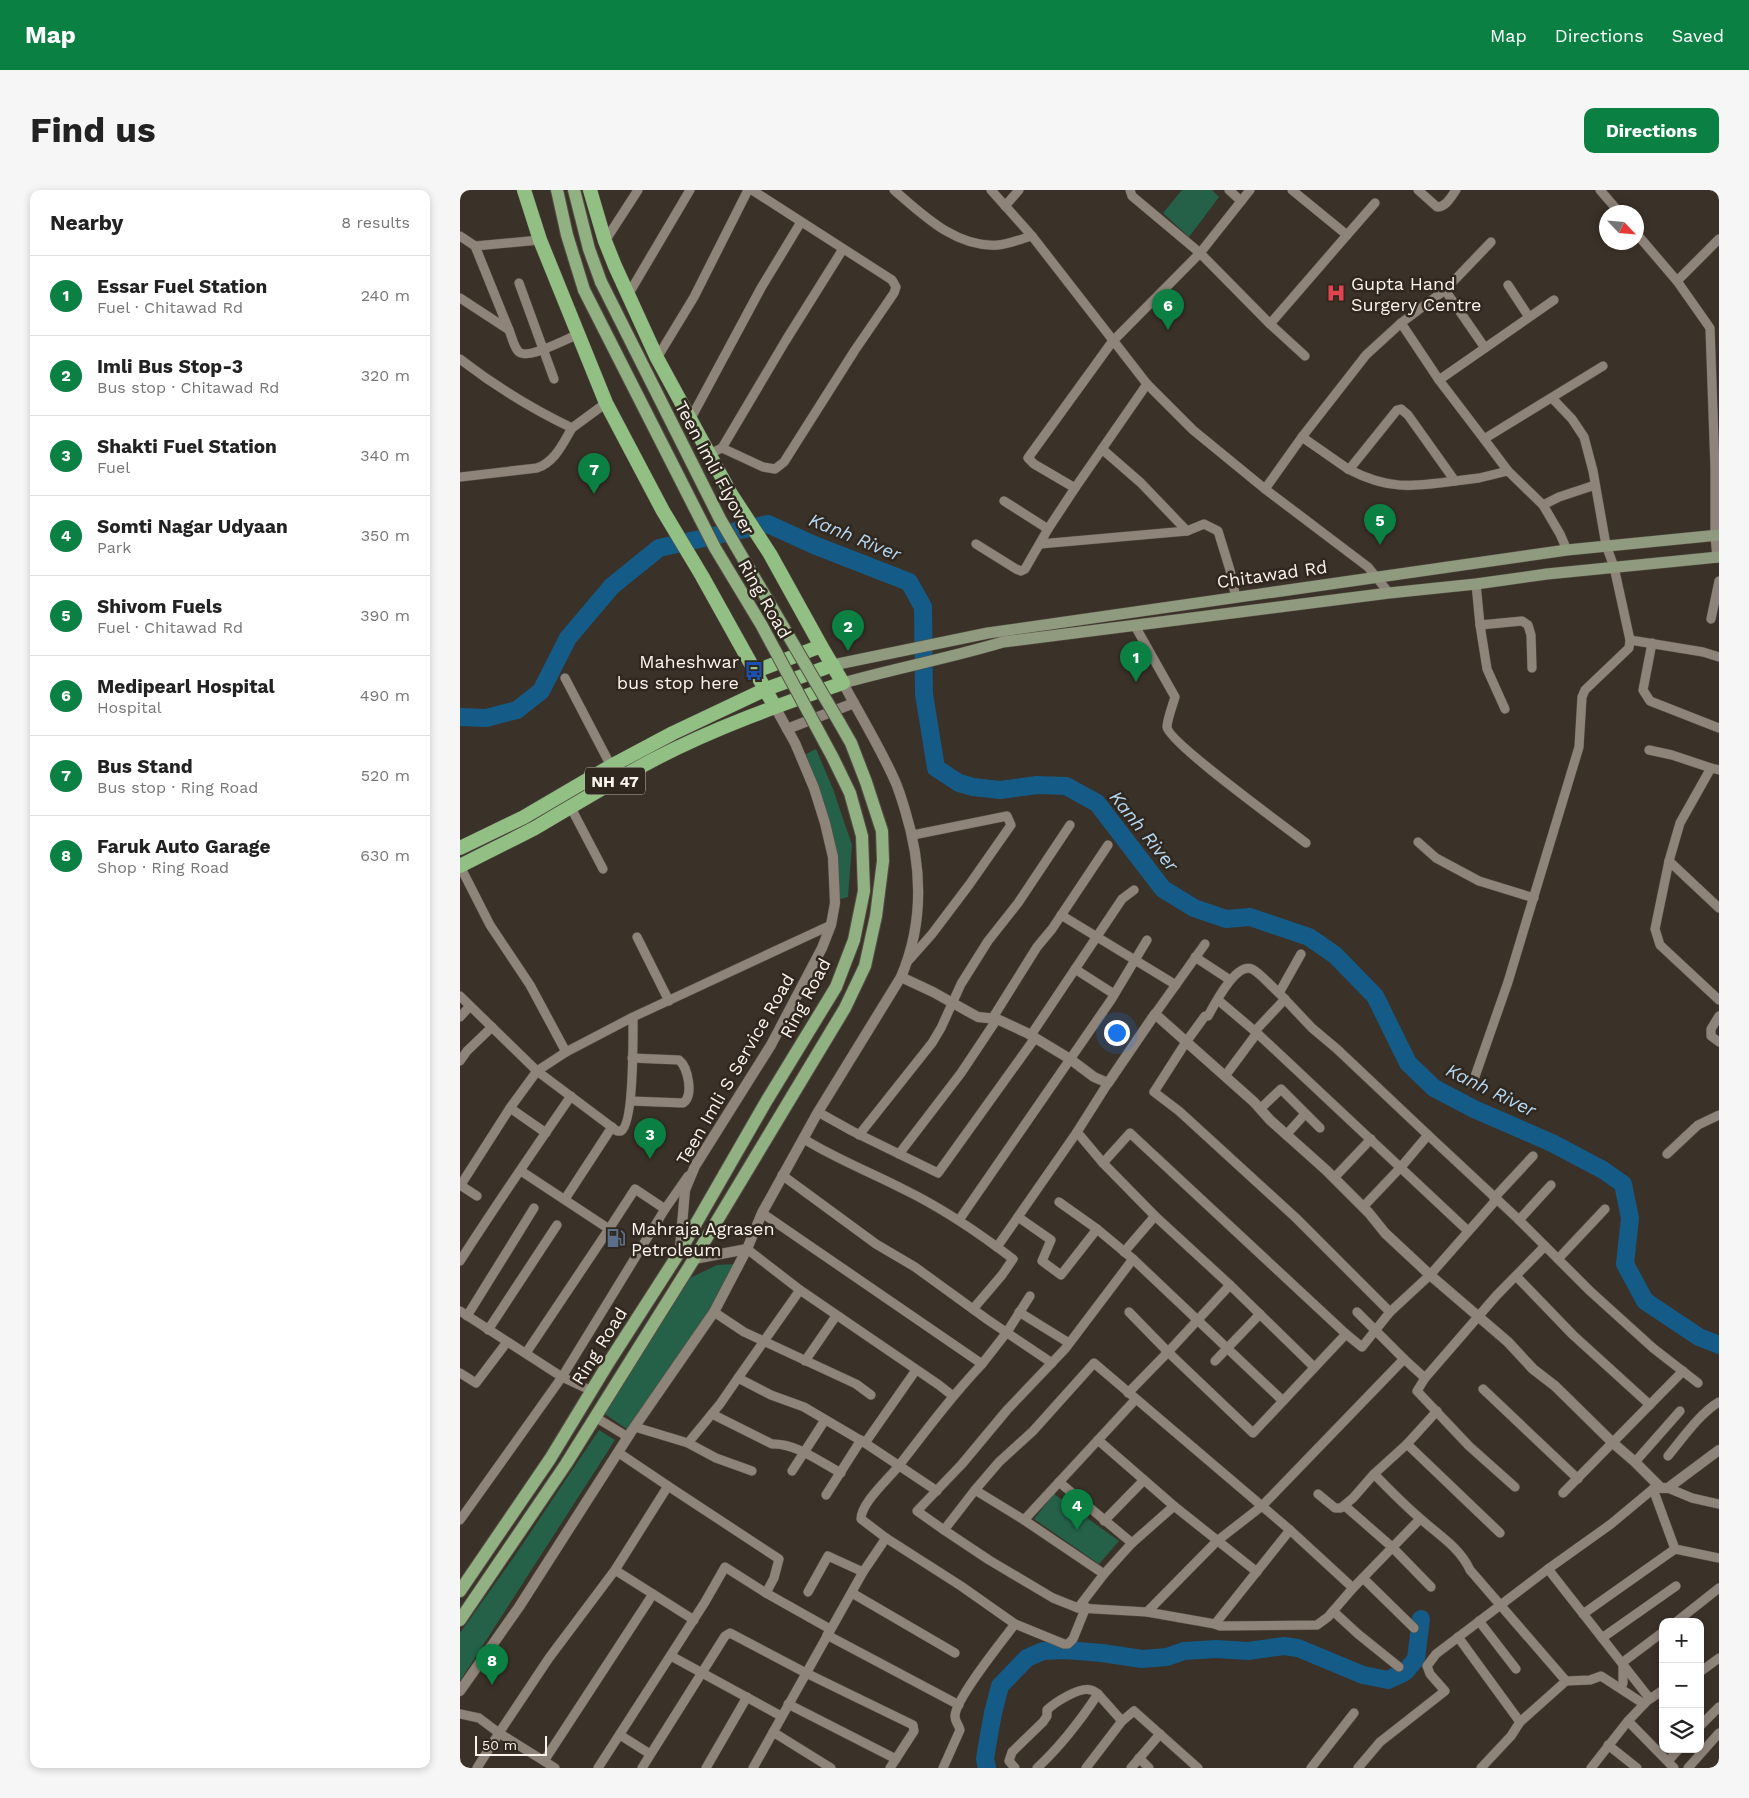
<!DOCTYPE html>
<meta charset="utf-8">
<style>
:root{--surface:#fff;--page:#f6f6f6;--text:#222;--muted:#767676;--line:#e0e0e0;--accent:#0b8043}
body{margin:0;font-family:"Work Sans",sans-serif;background:var(--page);color:var(--text)}
.controls{position:absolute;right:15px;bottom:15px;display:grid;overflow:hidden;border-radius:10px;box-shadow:0 2px 8px #0003}
.controls button{width:45px;height:45px;display:grid;place-items:center;padding:0;border:0;border-bottom:1px solid var(--line);background:var(--surface);color:var(--text);font:25px sans-serif}
.compass{position:absolute;left:1139px;top:15px;width:45px;height:45px;border-radius:50%;background:var(--surface);box-shadow:0 2px 8px #0003;rotate:116deg}
.scale{position:absolute;left:15px;bottom:12px;width:72px;box-sizing:border-box;padding-left:5px;border:2px solid #faf4ee;border-top:0;font-size:14px;line-height:18px;white-space:nowrap;color:#faf4ee;-webkit-text-stroke:4px #30271f;paint-order:stroke}
.you{position:absolute;left:656px;top:842px;width:18px;height:18px;margin:-12px;border:4px solid #fff;border-radius:50%;background:#1a73e8;box-shadow:0 0 0 8px #1a73e833}
.badge{display:grid;place-items:center;width:32px;height:32px;border-radius:50%;background:var(--accent);color:#fff;font-size:16px;font-weight:700}
.pin{position:absolute;translate:-50% -41px;filter:drop-shadow(0 1px 2px #0008)}
.pin::after{content:'';position:absolute;top:26px;width:18px;height:15px;background:inherit;clip-path:polygon(0 0,100% 0,50% 100%)}
.list{margin:0;padding:0;list-style:none}
h2{display:flex;justify-content:space-between;align-items:center;height:65px;margin:0;padding:0 20px;font-size:21px}
h2 small{font-size:16px;font-weight:400;color:var(--muted)}
.list li{display:grid;grid-template-columns:32px 1fr auto;gap:15px;align-items:center;box-sizing:border-box;height:80px;padding:0 20px;border-top:1px solid var(--line)}
.list b{display:block;font-size:19px;white-space:nowrap}
.list p{margin:0;font-size:16px;white-space:nowrap;color:var(--muted)}
.list em{font-size:16px;font-style:normal;color:var(--muted)}
.icon{flex:none;width:28px;height:28px;fill:none;stroke:currentColor;stroke-width:2;stroke-linecap:round;stroke-linejoin:round}
.map{position:relative;flex:none;width:1259px;height:1578px;overflow:hidden;border-radius:10px}
header{display:flex;align-items:center;gap:30px;box-sizing:border-box;height:70px;padding:0 25px;background:var(--accent);color:#fff}
header strong{font-size:24px}
nav{display:flex;gap:28px;margin-inline-start:auto;font-size:18px}
.intro{display:flex;align-items:center;justify-content:space-between;box-sizing:border-box;height:120px;padding:0 30px}
h1{margin:0;font-size:35px}
.button{padding:12px 22px;border-radius:10px;background:var(--accent);color:#fff;font-size:18px;font-weight:700}
main{display:flex;gap:30px;padding:0 30px}
aside{flex:1;background:var(--surface);border-radius:10px;box-shadow:0 2px 8px #0003}
.map>svg:first-child{display:block}
.green{fill:#246148}
.lines{fill:none;stroke-linecap:round;stroke-linejoin:round}
.river{stroke:#145b87;stroke-width:18}
.minor-casing{stroke:#554e46;stroke-width:10}
.tertiary-casing{stroke:#554e46;stroke-width:11}
.secondary-casing{stroke:#554e46;stroke-width:12}
.primary-casing{stroke:#554e46;stroke-width:14}
.trunk-casing{stroke:#554e46;stroke-width:15}
.minor{stroke:#8f847a;stroke-width:9}
.tertiary{stroke:#8f847a;stroke-width:10}
.secondary{stroke:#909a7e;stroke-width:11}
.primary{stroke:#91b182;stroke-width:12}
.trunk{stroke:#92c084;stroke-width:14}
.primary-bridge-casing{stroke:#554e46;stroke-width:14;stroke-linecap:butt}
.primary-bridge{stroke:#91b182;stroke-width:12}
.labels{text-anchor:middle;dominant-baseline:central;stroke-width:5;stroke-linejoin:round;paint-order:stroke}
.shield{fill:#30271f;stroke:#bdb6b0;stroke-width:1}
.shield-label{font-size:16px;font-weight:bold;fill:#faf4ee}
.poi-label{font-size:18px;fill:#faf4ee;stroke:#30271f;text-anchor:start}
.street-label{font-size:18px;fill:#faf4ee;stroke:#30271f}
.water-label{font-size:19px;font-style:italic;fill:#b5d6f0;stroke:#30271f}
</style>
<header>
<strong>Map</strong>
<nav><a>Map</a><a>Directions</a><a>Saved</a></nav>
</header>
<div class="intro"><h1>Find us</h1><a class="button">Directions</a></div>
<main>
<aside>
<h2>Nearby<small>8 results</small></h2>
<ul class="list">
<li><span class="badge">1</span><div><b>Essar Fuel Station</b><p>Fuel · Chitawad Rd</p></div><em>240 m</em></li>
<li><span class="badge">2</span><div><b>Imli Bus Stop-3</b><p>Bus stop · Chitawad Rd</p></div><em>320 m</em></li>
<li><span class="badge">3</span><div><b>Shakti Fuel Station</b><p>Fuel</p></div><em>340 m</em></li>
<li><span class="badge">4</span><div><b>Somti Nagar Udyaan</b><p>Park</p></div><em>350 m</em></li>
<li><span class="badge">5</span><div><b>Shivom Fuels</b><p>Fuel · Chitawad Rd</p></div><em>390 m</em></li>
<li><span class="badge">6</span><div><b>Medipearl Hospital</b><p>Hospital</p></div><em>490 m</em></li>
<li><span class="badge">7</span><div><b>Bus Stand</b><p>Bus stop · Ring Road</p></div><em>520 m</em></li>
<li><span class="badge">8</span><div><b>Faruk Auto Garage</b><p>Shop · Ring Road</p></div><em>630 m</em></li>
</ul>
</aside>
<div class="map">
<svg width="1259" height="1578" viewBox="0 0 1259 1578">
<rect width="100%" height="100%" fill="#3a3128"/>
<g class="green">
<path d="M722 0H752L759 7 729 47 703 23Z"/>
<path d="M356 559 373 599 392 655 388 707 377 710 367 638 346 564Z"/>
<path d="M277 1074 254 1122 171 1242 145 1224 230 1088 257 1075Z"/>
<path d="M139 1240 155 1250 0 1491V1443L56 1364Z"/>
<path d="M594 1304 659 1351 639 1374 574 1329Z"/>
</g>
<g class="lines">
<g class="river">
<path d="M0 527 26 528 57 520 81 501 108 448 152 396 199 358 308 334 354 355 449 392 463 417 464 504 476 578 499 593 513 597 540 600 577 595 606 596 637 613 703 699 734 718 766 729 790 727 849 747 875 765 915 806 948 873 974 898 1014 919 1092 953 1143 980 1163 994 1170 1028 1165 1074 1185 1111 1239 1147 1259 1155"/>
<path d="M527 1578 525 1569 529 1545 533 1523 540 1496 567 1468 583 1461 605 1460 642 1463 682 1469 707 1467 724 1461 756 1459 788 1461 824 1456 838 1458 903 1485 928 1490 945 1482 956 1469 961 1429"/>
</g>
<g class="minor-casing">
<g id="minor">
<path d="M434 0C463 25 496 58 538 55 549 54 561 49 572 46"/>
<path d="M531 0 572 46 687 194 733 240 805 299 908 377 929 403"/>
<path d="M670 0 672 6 740 63 810 134 887 45"/>
<path d="M769 0 781 11"/>
<path d="M832 0 887 45 915 13"/>
<path d="M958 0 977 17C986 17 991 7 996 0"/>
<path d="M1140 0 1159 22"/>
<path d="M545 16 559 0"/>
<path d="M1176 43 1217 91 1250 138 1255 278V346L1257 368"/>
<path d="M0 46 15 56 80 50"/>
<path d="M145 51 178 0"/>
<path d="M1217 91 1259 49"/>
<path d="M59 93 94 189"/>
<path d="M1048 95 1069 127"/>
<path d="M985 100 1025 158 979 190 1024 249 1143 176"/>
<path d="M168 105 230 0"/>
<path d="M0 108 49 140 15 56"/>
<path d="M941 133 979 190"/>
<path d="M810 134 845 166"/>
<path d="M49 140C52 147 54 158 59 162 68 170 108 148 119 144"/>
<path d="M1025 158 1094 110"/>
<path d="M197 168 234 107 288 0"/>
<path d="M0 169C35 196 72 219 112 238L146 213"/>
<path d="M687 194 615 298 574 274 568 268 652 152 740 63 790 0"/>
<path d="M230 230 301 98 341 32"/>
<path d="M842 247 888 279 892 276 937 220 941 219 948 225 995 291 1019 288 1048 281 1083 315"/>
<path d="M1024 249 1048 281"/>
<path d="M262 258 303 277 315 279 324 272 395 160 434 103 436 97 432 90 292 0"/>
<path d="M642 259 681 293 727 341"/>
<path d="M249 264 262 258 326 150 383 59"/>
<path d="M888 279C928 300 951 297 995 291"/>
<path d="M0 287 77 278C95 272 103 253 112 238"/>
<path d="M805 299 842 247 906 165 941 133 985 100 1031 52"/>
<path d="M544 311 588 339"/>
<path d="M516 354 556 379 561 381 565 379 588 339 615 298"/>
<path d="M580 354 727 341 744 334 758 341 770 380 776 408"/>
<path d="M1107 360 1100 344 1083 315 1099 307 1135 295"/>
<path d="M1016 394 1020 435 1027 479 1045 519"/>
<path d="M1251 429 1259 391"/>
<path d="M1020 435 1062 431 1068 435 1071 445 1072 478"/>
<path d="M675 436 715 507C713 514 707 530 707 537 708 552 827 638 846 653"/>
<path d="M1170 450 1243 462 1259 467"/>
<path d="M1192 453 1183 500 1190 511 1259 538"/>
<path d="M105 488 151 576"/>
<path d="M1189 560 1212 565 1251 578"/>
<path d="M1259 580 1251 578 1220 633 1209 671 1259 718"/>
<path d="M110 616 143 679"/>
<path d="M958 652 976 668 1019 691 1074 708"/>
<path d="M1209 671 1195 739 1200 755 1259 810"/>
<path d="M0 676 30 735 70 795 106 862"/>
<path d="M601 725 716 795"/>
<path d="M177 747 209 811"/>
<path d="M841 764 819 803 852 838 877 859 968 945"/>
<path d="M735 767 770 790"/>
<path d="M449 770 472 744 509 695 551 635 547 626 453 645"/>
<path d="M615 779 654 804"/>
<path d="M819 803C812 797 800 783 792 779 776 772 754 815 748 826H745L726 852 694 902 719 921 836 1028 930 1122"/>
<path d="M0 806 77 881 50 918 0 996"/>
<path d="M758 810 797 843 1008 1041"/>
<path d="M695 824 745 754"/>
<path d="M1259 826 1251 839V846L1259 852"/>
<path d="M0 827 10 816"/>
<path d="M173 827C173 846 174 933 161 941H157L77 881 106 862 173 827 371 735"/>
<path d="M532 829 577 757 592 739 648 655"/>
<path d="M795 841 825 809"/>
<path d="M571 845 662 709 674 700"/>
<path d="M0 871 7 861 32 837"/>
<path d="M765 886 797 843"/>
<path d="M648 893 617 942 643 973 695 1026 664 1062"/>
<path d="M1012 895 1048 792 1119 557 1122 507 1125 500 1169 458 1170 450 1154 377 1146 355 1133 281 1124 247 1112 229 1092 208"/>
<path d="M171 911 223 913C234 906 228 877 219 870L172 868"/>
<path d="M50 918 86 943"/>
<path d="M800 919 821 899 860 938"/>
<path d="M358 922 392 941 478 983 575 848"/>
<path d="M399 945 472 853 481 838 501 794 528 751 558 713 610 635"/>
<path d="M826 945 845 924"/>
<path d="M344 949C376 969 410 982 443 999 476 1015 507 1035 537 1057L617 942"/>
<path d="M439 964 501 883 537 829"/>
<path d="M1207 964 1238 935 1259 925"/>
<path d="M643 973 670 943 886 1144"/>
<path d="M61 981 149 1039 66 1163"/>
<path d="M322 985 416 1054 455 1077 528 1130 592 1173"/>
<path d="M874 988 911 949"/>
<path d="M0 995 17 1006"/>
<path d="M1034 1008 1073 966"/>
<path d="M105 1009 152 937"/>
<path d="M599 1012 637 1039 673 1069 823 1211"/>
<path d="M903 1017 941 977 968 945 1057 1028 1130 1101 1193 1158 1238 1193"/>
<path d="M302 1023 522 1174C492 1206 467 1239 441 1273 431 1287 401 1312 401 1329L426 1348 501 1396 555 1434 604 1454H608L613 1449 626 1417"/>
<path d="M695 1026 770 1095 854 1177"/>
<path d="M558 1027 591 1050 582 1071 601 1085 637 1039"/>
<path d="M499 1030 651 810 687 750"/>
<path d="M1059 1030 1091 995"/>
<path d="M149 1039 175 999 205 1019"/>
<path d="M287 1059 340 1100 479 1195 493 1206"/>
<path d="M673 1069 605 1159 547 1220 502 1274 457 1321 484 1340 515 1300 539 1272 573 1241 634 1173 830 1340 893 1398"/>
<path d="M1098 1069 1145 1019"/>
<path d="M0 1071C36 1015 73 961 111 906"/>
<path d="M1056 1086 1113 1145 1190 1215"/>
<path d="M513 1119 542 1085 553 1069 537 1057"/>
<path d="M0 1121 102 1187 132 1201"/>
<path d="M254 1122 284 1142 396 1194 411 1205"/>
<path d="M559 1122 609 1153"/>
<path d="M669 1122 708 1162 770 1095"/>
<path d="M897 1122 944 1169"/>
<path d="M7 1126 74 1018"/>
<path d="M28 1140 97 1035"/>
<path d="M345 1171 376 1126"/>
<path d="M755 1171 800 1124"/>
<path d="M522 1174 547 1142 570 1106"/>
<path d="M0 1183 16 1193 47 1152"/>
<path d="M278 1188 340 1100"/>
<path d="M965 1188 957 1201 1009 1256 1055 1297"/>
<path d="M1023 1199 1118 1289"/>
<path d="M668 1203 708 1162 793 1243 886 1144 902 1157 930 1122 970 1085 1036 1010"/>
<path d="M977 1221 947 1254 914 1284C930 1300 945 1316 962 1330 980 1346 1000 1358 1010 1380L1106 1491 1130 1490 1141 1486 1184 1514"/>
<path d="M252 1224 312 1254C336 1253 360 1272 381 1283"/>
<path d="M135 1227 168 1247"/>
<path d="M175 1237 228 1253 256 1268 292 1281"/>
<path d="M638 1250 714 1316 797 1382"/>
<path d="M228 1253 260 1214 278 1188 311 1205 344 1217 405 1253 477 1301"/>
<path d="M405 1253 456 1180"/>
<path d="M947 1254 1040 1343"/>
<path d="M1208 1266C1222 1249 1240 1223 1259 1212"/>
<path d="M1175 1272 1220 1221"/>
<path d="M332 1281 365 1230"/>
<path d="M599 1292 672 1353"/>
<path d="M208 1296 319 1369 314 1388 306 1403"/>
<path d="M1208 1298 1232 1308 1259 1314"/>
<path d="M1193 1299 1215 1359 1259 1368"/>
<path d="M515 1300 564 1330"/>
<path d="M1103 1303 1223 1181"/>
<path d="M858 1304 875 1318H881L893 1308 914 1284"/>
<path d="M366 1305 401 1250"/>
<path d="M885 1316 932 1357 971 1397"/>
<path d="M0 1330 102 1187 205 1019 228 986"/>
<path d="M644 1331 684 1290"/>
<path d="M484 1340 529 1370 593 1408 618 1418 687 1422 755 1434 830 1340"/>
<path d="M1088 1379 1190 1509 1203 1500"/>
<path d="M155 1380 193 1404 84 1571 39 1543 89 1468 155 1380 208 1296 159 1263"/>
<path d="M644 1384 672 1353 714 1316"/>
<path d="M903 1388 954 1438"/>
<path d="M348 1402 368 1366 403 1382"/>
<path d="M392 1403 495 1463"/>
<path d="M193 1404 234 1430"/>
<path d="M618 1418 644 1384 564 1330 675 1210"/>
<path d="M873 1421 898 1444 939 1477"/>
<path d="M687 1422 757 1351 802 1316 944 1169 965 1188 1036 1106 1085 1056"/>
<path d="M1123 1424 1215 1359"/>
<path d="M1019 1431 1056 1479"/>
<path d="M1216 1432 1259 1398"/>
<path d="M755 1434 760 1436 857 1435 868 1427 893 1398 960 1329"/>
<path d="M367 1445 499 1515"/>
<path d="M998 1447 1060 1532"/>
<path d="M1142 1448 1216 1396"/>
<path d="M211 1466 321 1526"/>
<path d="M1240 1482 1259 1468"/>
<path d="M1161 1498 1163 1493V1472L1203 1442"/>
<path d="M328 1514 436 1569"/>
<path d="M0 1524 19 1528 39 1543 17 1578"/>
<path d="M1168 1531 1214 1578"/>
<path d="M1240 1536 1259 1517"/>
<path d="M313 1542 371 1578"/>
<path d="M160 1545 190 1564"/>
<path d="M1148 1555 1177 1578"/>
<path d="M679 1568 689 1578"/>
<path d="M84 1571 95 1578"/>
<path d="M1208 1571 1219 1559"/>
<path d="M138 1578 245 1412 265 1377 306 1403 370 1439"/>
<path d="M182 1578 265 1446 270 1443 346 1483 453 1535 454 1541 430 1578"/>
<path d="M246 1578 287 1507"/>
<path d="M293 1578 403 1382 426 1348"/>
<path d="M483 1578 500 1540C499 1535 495 1532 495 1526 495 1509 543 1450 555 1434"/>
<path d="M555 1578 549 1571 552 1562 583 1532 587 1526V1520C594 1513 620 1496 631 1500 632 1500 637 1503 638 1504"/>
<path d="M577 1578C601 1556 620 1531 638 1504L662 1531"/>
<path d="M626 1578 662 1531 674 1521 738 1578"/>
<path d="M671 1578 700 1544"/>
<path d="M851 1578 894 1523"/>
<path d="M898 1578 920 1552 985 1501 970 1484 967 1476 976 1464 1088 1379 1151 1334 1193 1299 1201 1298"/>
<path d="M1021 1578 1051 1546 1060 1532 1106 1491"/>
<path d="M1131 1578 1168 1531 1187 1511"/>
<path d="M1228 1578 1259 1543"/>
</g>
</g>
<g class="tertiary-casing">
<g id="tertiary">
<path d="M327 539 394 513"/>
<path d="M441 787 473 802 518 827 537 829 567 843 610 869 634 887 648 893 695 824 794 912 810 930 866 980 909 1023 925 1043 970 1085 1048 1152 1073 1179 1095 1196 1153 1253 1175 1272 1201 1298H1208L1259 1260"/>
<path d="M220 1059 225 1000 235 976 311 855 362 758 371 735 375 713 373 667 365 633 354 598 335 553 315 517"/>
<path d="M234 1069 287 1059 302 1023 358 922 441 787C464 733 462 675 445 620 442 610 439 600 435 591 420 557 400 525 383 493"/>
<path d="M0 1501 59 1417 171 1242 254 1122 287 1059"/>
</g>
</g>
<g class="secondary-casing">
<g id="secondary">
<path d="M373 475 528 443 1107 360 1259 345"/>
<path d="M383 493C436 478 490 468 543 452L929 403 1016 394 1087 384 1259 367"/>
</g>
</g>
<g class="primary-casing">
<g id="primary">
<path d="M97 0 107 45 124 100"/>
<path d="M114 0 129 59 141 92"/>
<path d="M0 1401 90 1269 149 1172 219 1063 265 983"/>
<path d="M0 1430 106 1274 234 1069 385 818 405 776 416 726 423 671 422 641 406 592 391 553 379 532"/>
</g>
</g>
<g class="trunk-casing">
<g id="trunk">
<path d="M64 0 80 50 146 213 203 321 242 386 315 517"/>
<path d="M296 481 361 456"/>
<path d="M0 658 64 627 151 576 213 543 306 499 373 475"/>
<path d="M0 676C25 663 50 651 75 638 114 615 153 591 193 570 254 538 319 515 383 493L361 456 310 364 271 304 197 168 155 76 145 51 130 0"/>
</g>
</g>
<use href="#minor" class="minor"/>
<use href="#tertiary" class="tertiary"/>
<use href="#secondary" class="secondary"/>
<use href="#primary" class="primary"/>
<use href="#trunk" class="trunk"/>
<g class="primary-bridge-casing">
<g id="primary-bridge">
<path d="M141 92 260 329 379 532"/>
<path d="M124 100 255 358 302 436 373 568 390 603 402 646 404 701 394 750 376 797 307 910 265 983"/>
</g>
</g>
<use href="#primary-bridge" class="primary-bridge"/>
</g>
<defs>
<g id="hospital-bare" transform="scale(1.5)"><path d="M-5-5h3v3.5h4V-5h3V5h-3V1.5h-4V5h-3Z" fill="#e0444e" stroke="#30271f" stroke-width="2.5" paint-order="stroke"/></g>
<g id="bus-bare" transform="scale(1.5)"><path d="M-5-6H5V4H4V6H2V4H-2V6H-4V4H-5ZM-3.5-4V0h7V-4ZM-3.5 1.2v1.5H-2V1.2ZM2 1.2v1.5H3.5V1.2Z" fill="#1a4fb4" stroke="#30271f" stroke-width="2.5" paint-order="stroke"/></g>
<g id="fuel-bare" transform="scale(1.5)"><path d="M-5.5-6h7V0h2V4h1.3V-2.5L3-4.5l.8-.8L6-3V5H2.5V1h-1V6h-7ZM-4.2-4.7v3.2H.2V-4.7Z" fill="#5c6f8a" stroke="#30271f" stroke-width="2.5" paint-order="stroke"/></g>
</defs>
<g fill-rule="evenodd">
<use href="#hospital-bare" x="876" y="103"/>
<use href="#bus-bare" x="294" y="481"/>
<use href="#fuel-bare" x="156" y="1048"/>
</g>
<g class="labels">
<rect class="shield" x="125" y="577.5" width="60" height="27" rx="4"/>
<g class="shield-label">
<text x="155" y="591">NH 47</text>
</g>
<g class="poi-label">
<text x="891" y="93">Gupta Hand<tspan x="891" dy="21">Surgery Centre</tspan></text>
<text x="279" y="471" text-anchor="end">Maheshwar<tspan x="279" dy="21">bus stop here</tspan></text>
<text x="171" y="1038">Mahraja Agrasen<tspan x="171" dy="21">Petroleum</tspan></text>
</g>
<g class="street-label">
<text transform="translate(255 278) rotate(62)">Teen Imli Flyover</text>
<text transform="translate(812 384) rotate(-8)">Chitawad Rd</text>
<text transform="translate(305 409) rotate(60)">Ring Road</text>
<text transform="translate(345 808) rotate(-62)">Ring Road</text>
<text transform="translate(275 879) rotate(-60)">Teen Imli S Service Road</text>
<text transform="translate(139 1156) rotate(-58)">Ring Road</text>
</g>
<g class="water-label">
<text transform="translate(395 347) rotate(22)">Kanh River</text>
<text transform="translate(684 641) rotate(51)">Kanh River</text>
<text transform="translate(1031 900) rotate(26)">Kanh River</text>
</g>
</g>
</svg>
<div class="controls">
<button>+</button>
<button>−</button>
<button><svg class="icon" aria-label="layers" viewBox="0 0 24 24"><path d="M12 4l9 5-9 5-9-5zM3 14l9 5 9-5"/></svg></button>
</div>
<svg class="compass" viewBox="-18 -18 36 36"><path d="M0-13l5 13h-10z" fill="#e53935"/><path d="M0 13l5-13h-10z" fill="#767676"/></svg>
<div class="scale">50 m</div>
<div class="you"></div>
<div class="pin badge" style="left:676px;top:492px">1</div>
<div class="pin badge" style="left:388px;top:461px">2</div>
<div class="pin badge" style="left:190px;top:969px">3</div>
<div class="pin badge" style="left:617px;top:1340px">4</div>
<div class="pin badge" style="left:920px;top:355px">5</div>
<div class="pin badge" style="left:708px;top:140px">6</div>
<div class="pin badge" style="left:134px;top:304px">7</div>
<div class="pin badge" style="left:32px;top:1495px">8</div>
</div>
</main>
